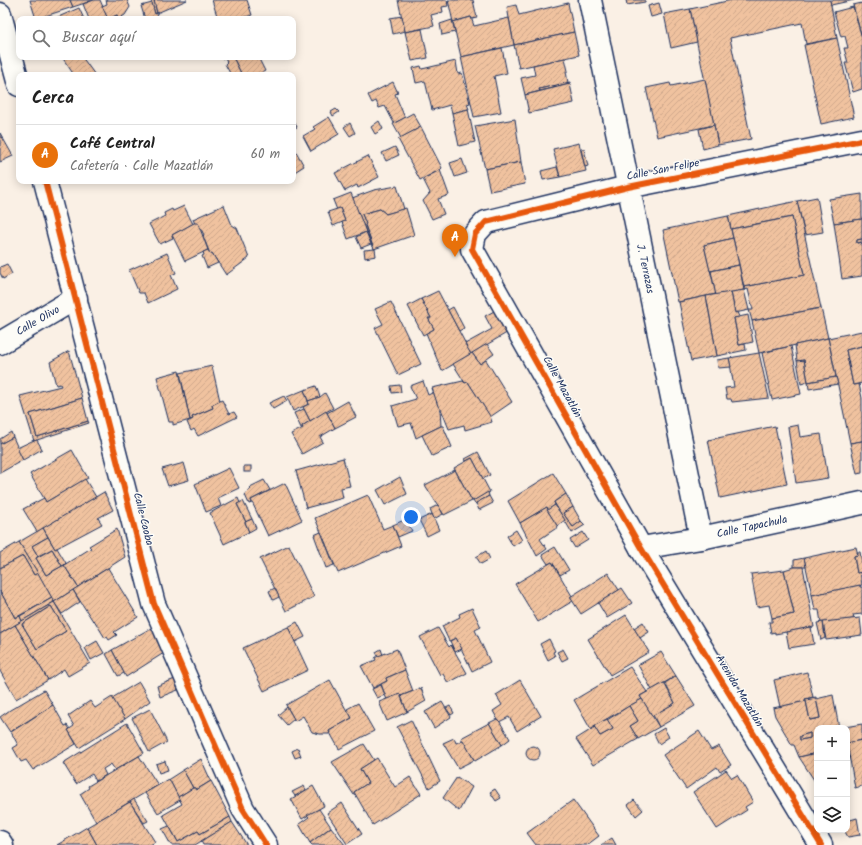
<!DOCTYPE html>
<html lang="es">
<meta charset="utf-8">
<style>
:root{--surface:#fff;--page:#f6f6f6;--text:#222;--muted:#767676;--line:#e0e0e0;--accent:#d1495b}
body{margin:0;font-family:Kalam,sans-serif;background:var(--page);color:var(--text)}
.controls{position:absolute;right:12px;bottom:12px;display:grid;overflow:hidden;border-radius:8px;box-shadow:0 2px 10px #0003}
.controls button{width:36px;height:36px;display:grid;place-items:center;padding:0;border:0;border-bottom:1px solid var(--line);background:var(--surface);color:var(--text);font:20px sans-serif}
.you{position:absolute;left:411px;top:517px;width:14px;height:14px;margin:-10px;border:3px solid #fff;border-radius:50%;background:#1a73e8;box-shadow:0 0 0 6px #1a73e833}
.badge{display:grid;place-items:center;width:26px;height:26px;border-radius:50%;background:var(--accent);color:#fff;font-size:13px;font-weight:700}
.pin{position:absolute;translate:-50% -33px;filter:drop-shadow(0 1px 2px #0008)}
.pin::after{content:'';position:absolute;top:21px;width:14px;height:12px;background:inherit;clip-path:polygon(0 0,100% 0,50% 100%)}
.list{margin:0;padding:0;list-style:none}
h2{display:flex;justify-content:space-between;align-items:center;height:52px;margin:0;padding:0 16px;font-size:17px}
h2 small{font-size:13px;font-weight:400;color:var(--muted)}
.list li{display:grid;grid-template-columns:26px 1fr auto;gap:12px;align-items:center;box-sizing:border-box;height:60px;padding:0 16px;border-top:1px solid var(--line)}
.list b{display:block;font-size:15px;white-space:nowrap}
.list p{margin:0;font-size:13px;white-space:nowrap;color:var(--muted)}
.list em{font-size:13px;font-style:normal;color:var(--muted)}
.icon{flex:none;width:22px;height:22px;fill:none;stroke:currentColor;stroke-width:2;stroke-linecap:round;stroke-linejoin:round}
.map{position:relative;flex:none;width:862px;height:845px;overflow:hidden}
.search{position:absolute;background:var(--surface);box-shadow:0 2px 10px #0003;left:16px;top:16px;width:280px;height:44px;display:flex;align-items:center;gap:10px;box-sizing:border-box;padding:0 14px;border-radius:8px;color:var(--muted);font-size:15px}
.panel{position:absolute;background:var(--surface);box-shadow:0 2px 10px #0003;left:16px;top:72px;width:280px;height:112px;border-radius:8px}
.map>svg:first-child{display:block}
.building{fill:url(#building-hatch);stroke:#1b2f5e;fill-rule:evenodd}
.lines{fill:none;stroke-linecap:round;stroke-linejoin:round}
.minor-casing{stroke:#1b2f5e;stroke-width:25}
.secondary-casing{stroke:#1b2f5e;stroke-width:25}
.minor{stroke:#fdfcf7;stroke-width:22}
.secondary{stroke:#fdfcf7;stroke-width:22}
.cycleway-casing{stroke:#fdfcf7;stroke-width:8}
.cycleway{stroke:#e8590c;stroke-width:6}
.labels{text-anchor:middle;dominant-baseline:central;stroke-width:3;stroke-linejoin:round;paint-order:stroke}
.street-label{font-size:11px;fill:#1b2f5e;stroke:#fdfcf7}
</style>
<div class="map">
<svg width="862" height="845" viewBox="0 0 862 845">
<defs>
<pattern id="building-hatch" width="6" height="6" patternUnits="userSpaceOnUse"><rect width="6" height="6" fill="#f0c29f"/><path d="M-1 1l2-2M0 6l6-6M5 7l2-2" fill="none" stroke="#cda78b"/></pattern>
</defs>
<rect width="100%" height="100%" fill="#faf0e5"/>
<filter id="ink" filterUnits="userSpaceOnUse"><feTurbulence type="fractalNoise" baseFrequency=".025" numOctaves="2"/><feDisplacementMap in="SourceGraphic" scale="8" xChannelSelector="R" yChannelSelector="G"/><feConvolveMatrix kernelMatrix="1 2 1 2 8 2 1 2 1" color-interpolation-filters="sRGB"/></filter>
<g filter="url(#ink)">
<g class="building">
<path d="M30 0H70L73 7 36 19Z"/>
<path d="M70 0H94L73 7Z"/>
<path d="M94 0H100L108 19H89L83 4Z"/>
<path d="M106 0H127L130 7 125 15 118 19 117 15 108 19 102 6 107 4Z"/>
<path d="M151 0H154L157 13 155 14Z"/>
<path d="M154 0H187L157 13Z"/>
<path d="M212 0H247L252 15 239 19H218Z"/>
<path d="M398 0H447L448 6 442 7 443 12 431 15 434 26 405 32Z"/>
<path d="M448 0H473L477 18 472 19 471 17 453 22Z"/>
<path d="M626 0H645V2L627 5Z"/>
<path d="M732 0H830L837 38 806 44 802 23 730 38 751 139 718 145 690 9Z"/>
<path d="M830 0H854L831 5Z"/>
<path d="M152 3 155 14 157 13 158 19H145L141 6Z"/>
<path d="M568 3 574 32 514 45 507 7 516 5 519 15Z"/>
<path d="M659 3 662 14 651 17 648 6Z"/>
<path d="M862 3V38L853 5Z"/>
<path d="M853 7 862 38V89L853 92 845 63H848L844 48H848L845 36 841 37 834 12Z"/>
<path d="M79 8 84 19H57L56 18Z"/>
<path d="M690 9 697 42 671 48 664 14Z"/>
<path d="M117 15 118 19H109Z"/>
<path d="M402 16 405 31 393 34 390 18Z"/>
<path d="M471 17 474 26 509 18 514 45 461 57 453 22Z"/>
<path d="M452 20 455 32 442 35 440 24Z"/>
<path d="M422 29 428 58 412 61 405 32Z"/>
<path d="M574 32 579 55 519 68 514 45Z"/>
<path d="M837 38 854 117 821 124 804 45Z"/>
<path d="M502 48 507 73 494 76 501 112 474 117 461 57Z"/>
<path d="M62 57H82L95 75H74Z"/>
<path d="M221 57H233L242 75H231L225 64 227 62 225 57 222 59Z"/>
<path d="M233 57H258L265 71 257 75H242Z"/>
<path d="M565 58 568 71H566L568 83 539 89 540 91 525 95 521 78 535 75 533 65Z"/>
<path d="M456 61 458 74 462 73 470 103 467 104 469 109 452 113 450 105 432 110 425 81 416 83 413 68 421 66 422 69Z"/>
<path d="M705 79 714 125 657 137 646 88 670 83 671 86Z"/>
<path d="M393 82 398 93 395 94 405 118 394 123 385 106 379 108 376 101 372 103 368 95Z"/>
<path d="M570 82V84L540 91 539 89Z"/>
<path d="M570 84 574 103 529 113 525 95Z"/>
<path d="M336 109 339 112 333 116 331 112Z"/>
<path d="M468 109 475 142 459 146 452 113Z"/>
<path d="M413 113 421 127 401 138 393 124Z"/>
<path d="M329 117 339 134 311 151 303 136 315 129 313 127Z"/>
<path d="M515 119 521 162 485 169 475 126Z"/>
<path d="M293 120 297 127 293 129Z"/>
<path d="M379 121 383 129 375 134 371 127Z"/>
<path d="M350 123 355 133 350 136 344 127Z"/>
<path d="M714 125 718 145 703 149 699 129Z"/>
<path d="M421 127 442 168 440 170 420 180 398 139Z"/>
<path d="M0 133 13 156 0 162Z"/>
<path d="M579 143 586 171 560 177 553 149Z"/>
<path d="M293 146 304 166 293 173Z"/>
<path d="M395 147 399 155 386 161 382 153Z"/>
<path d="M581 149H584L588 166 585 167Z"/>
<path d="M368 156 379 177 358 188 357 185 345 191 335 173Z"/>
<path d="M462 159 467 173 455 177 450 163Z"/>
<path d="M521 162 525 184 490 191 485 169Z"/>
<path d="M557 167 560 177 543 180 541 171Z"/>
<path d="M440 170 449 195 438 199 444 214 432 219 423 201 430 193 423 179Z"/>
<path d="M397 186 404 209 386 214 380 209 362 214 366 224 365 225 373 246H372L352 198 374 190Z"/>
<path d="M351 193 366 232 348 239 342 222 345 221 340 208 337 210 333 200Z"/>
<path d="M862 194V219L834 223 829 199Z"/>
<path d="M817 197 823 232 805 235 797 201Z"/>
<path d="M797 201 821 308 752 321 749 310H753L748 289 744 290V287L804 275 792 217 731 229 728 216Z"/>
<path d="M224 205 232 225 237 228 249 258 226 275 212 253 210 254 203 236 204 235 198 223 195 224 193 219Z"/>
<path d="M184 206 193 224 172 235 173 238 160 244 149 224 165 216 164 213 172 209 173 211Z"/>
<path d="M340 208 345 221 333 226 328 212Z"/>
<path d="M406 208 414 235 374 249 365 225 366 224 362 214 380 209 386 214Z"/>
<path d="M728 216 733 238 704 245 716 294 678 302 663 230Z"/>
<path d="M792 217 804 275 744 287 731 229Z"/>
<path d="M862 219V239L857 240V243L861 242 862 251V276L842 279 834 223Z"/>
<path d="M194 223H198L208 250 185 261 172 235Z"/>
<path d="M366 232 371 244 361 248 356 237Z"/>
<path d="M733 238 739 265 710 271 704 245Z"/>
<path d="M862 239V251L861 242 857 243V240Z"/>
<path d="M375 249 376 256 365 258 364 250Z"/>
<path d="M208 250 210 254 212 253 218 263 207 268 202 256 204 255 203 252Z"/>
<path d="M167 253 176 273 171 275 177 289 148 303 144 293H139L129 270Z"/>
<path d="M7 264 12 274 3 279 0 273V267Z"/>
<path d="M739 265 744 290 716 296 711 271Z"/>
<path d="M744 290 749 310 735 313 731 292Z"/>
<path d="M438 291 471 354 442 371 426 333 434 329 428 318H431L421 299Z"/>
<path d="M731 292 735 313 738 312 740 317 734 318 739 345 745 344 746 350 717 356 706 296Z"/>
<path d="M706 296 717 356 691 361 679 302Z"/>
<path d="M421 299 431 318H428L434 329 423 335 408 306Z"/>
<path d="M391 302 421 364 398 375 375 328 383 324 375 309Z"/>
<path d="M453 307 464 328 459 331 448 310Z"/>
<path d="M821 308 828 338 759 353 752 321Z"/>
<path d="M496 310 510 331 471 354 465 344 492 329 485 316Z"/>
<path d="M748 315 753 342 739 345 734 318Z"/>
<path d="M862 331V346L846 350 853 385 859 384 862 398V441L850 443 828 338Z"/>
<path d="M828 338 836 377 808 382 804 360 797 361 795 345Z"/>
<path d="M487 344 494 354 480 364 472 353Z"/>
<path d="M791 346 801 394 772 400 762 353Z"/>
<path d="M862 346V383L853 385 846 350Z"/>
<path d="M69 351 82 398 30 414 37 437 88 421 89 423 34 441 20 396 61 386 60 384 56 385 50 362Z"/>
<path d="M472 353 480 364 486 360 512 402 490 417 468 382 465 383 453 364Z"/>
<path d="M759 353 769 398 732 402 731 399H727L725 388 734 387 729 358Z"/>
<path d="M729 358 731 367 718 368 717 360Z"/>
<path d="M804 360 808 382 801 384 797 361Z"/>
<path d="M212 366 220 401 212 405 213 408 192 417 193 419 190 420 180 373Z"/>
<path d="M179 371 190 420 173 425V422H169L157 377Z"/>
<path d="M836 377 838 384 809 389 808 382Z"/>
<path d="M423 381 428 395 434 392 440 409 441 426 416 438 411 423 398 426 392 406 416 399 410 386Z"/>
<path d="M463 381 465 383 468 382 490 416 492 422 465 430 464 425 449 429 441 409H440L438 406 432 388Z"/>
<path d="M400 385 401 392 392 393 391 386Z"/>
<path d="M316 386 320 397 308 401 304 390Z"/>
<path d="M304 390 309 404 293 411 287 397Z"/>
<path d="M325 393 333 408 310 421 303 407 309 404 308 401 320 397Z"/>
<path d="M284 396 287 401 273 409 269 403Z"/>
<path d="M82 398 88 421 37 437 30 414Z"/>
<path d="M222 400 229 414 234 412 237 417 198 436 194 429 191 431 187 422 193 419 192 417 213 408 212 405Z"/>
<path d="M348 401 356 417 335 428 327 413Z"/>
<path d="M304 409 310 421 302 426 303 428H301L294 413Z"/>
<path d="M326 411 335 428 320 437 323 442 302 454 291 434 303 428 302 426Z"/>
<path d="M798 425 800 437 821 434 828 478 796 483 788 427Z"/>
<path d="M441 426H443L452 447 432 456 422 435Z"/>
<path d="M775 426 787 484 720 498 708 440Z"/>
<path d="M11 432 13 437 0 444V439Z"/>
<path d="M13 437 23 460 0 473V444Z"/>
<path d="M34 440V441L37 440 42 449 23 460 17 448Z"/>
<path d="M862 441V473L857 474 850 443Z"/>
<path d="M72 450 88 478 46 502 30 474Z"/>
<path d="M478 452 490 475 483 479 472 458 466 461 465 459Z"/>
<path d="M343 458 350 486 341 488 343 498 306 508 296 471Z"/>
<path d="M472 458 490 492 473 501H472L454 468Z"/>
<path d="M184 463 189 480 168 486 162 469Z"/>
<rect x="244" y="466" width="7" height="6"/>
<path d="M229 468 239 488 218 498 221 506 206 512 195 484Z"/>
<path d="M455 470 472 501 444 515 425 485Z"/>
<path d="M553 473 566 494 554 502 555 505 548 510 547 507 520 523 508 501Z"/>
<path d="M400 477 407 494 385 505 377 490Z"/>
<path d="M85 479 96 497 37 532 23 509 44 498 46 502Z"/>
<path d="M264 480 270 490 251 500 252 503 249 504 245 495 251 488 250 487Z"/>
<path d="M285 483 302 520 268 536 251 500Z"/>
<path d="M104 492 113 510 98 518 102 524 55 549 43 528Z"/>
<path d="M488 492 489 496 475 504 473 501Z"/>
<path d="M566 494 573 507 563 513 573 527 581 521 585 525 572 533 554 502Z"/>
<path d="M368 495 383 529 393 525 401 546 338 573 315 518Z"/>
<path d="M489 496 493 503 479 510 476 503Z"/>
<path d="M238 498 240 503 237 504 246 522H245L249 532 224 544 210 513Z"/>
<path d="M243 501 252 519 246 522 237 504Z"/>
<path d="M438 505 443 514 434 519 430 509Z"/>
<path d="M555 505 565 520 557 526 547 510Z"/>
<path d="M547 507 548 510H547L558 527 540 539 547 549 537 556 520 523Z"/>
<path d="M573 507 581 521 573 527 563 513Z"/>
<path d="M432 514 439 530 427 536 419 520Z"/>
<path d="M252 519 256 528 249 532 245 522Z"/>
<path d="M406 519 412 531 398 537 393 525Z"/>
<path d="M43 528 48 537 32 546 38 556 36 558 46 575 64 565 78 587 54 602 19 542Z"/>
<path d="M117 529 125 557 78 587 64 565 91 548 89 546Z"/>
<path d="M516 530 522 540 513 546 507 536Z"/>
<path d="M321 532 334 565 326 568 314 535Z"/>
<path d="M583 532 588 540 575 548 570 540Z"/>
<path d="M48 537 55 549 57 548 66 563 64 565 62 566 52 549 38 556 32 546Z"/>
<path d="M19 542 38 573 34 575 23 556 0 568V553Z"/>
<path d="M289 545 314 597 286 611 260 559Z"/>
<path d="M555 547 569 570 560 575 552 562 548 564 542 555Z"/>
<path d="M856 547 858 555 854 556 857 573 860 572 862 585 812 595 804 558Z"/>
<path d="M52 549 62 566 46 575 36 558Z"/>
<path d="M486 551 490 559 481 564 476 557Z"/>
<path d="M857 552H860L862 563V572L857 573 854 556 858 555Z"/>
<path d="M23 556 34 575 38 573 52 598 15 618 0 591V568Z"/>
<path d="M804 558 806 567H794V560Z"/>
<path d="M552 562 572 596 570 597 573 601 538 622 515 584Z"/>
<path d="M794 567H803L814 627 775 634V632L771 633 769 622H772V618L794 614 784 570Z"/>
<path d="M108 568 138 617 114 632 117 635 109 640 107 637 105 638 94 620 93 621 73 590Z"/>
<path d="M784 570 794 614 772 618 769 605 757 607 751 574Z"/>
<path d="M608 573 619 590 581 614 570 597Z"/>
<path d="M860 585V587H862V614L853 615 854 619 821 623 819 610H815L812 595Z"/>
<path d="M275 588 279 597 273 600 269 591Z"/>
<path d="M622 588 632 603 607 618 598 603Z"/>
<path d="M73 590 80 602 62 614 54 602Z"/>
<path d="M0 591 15 618 20 616 22 621 0 634Z"/>
<path d="M52 598 54 602 22 621 20 616Z"/>
<path d="M54 602 90 663 68 676 64 669 48 680 15 625ZM51 606 66 631 37 649 22 624Z"/>
<path d="M51 606 66 631 37 649 22 624Z"/>
<path d="M472 608 481 627 475 630 490 662 472 671 456 638 449 641 442 626 460 617 459 614Z"/>
<path d="M626 615 649 652 610 675 588 639Z"/>
<path d="M860 618 862 635 826 640 823 622Z"/>
<path d="M297 622 305 637 295 642 288 627Z"/>
<path d="M643 622 649 632 640 638 634 628Z"/>
<path d="M823 622 825 638 821 640 817 623Z"/>
<path d="M160 623 167 651 126 677 112 650Z"/>
<path d="M15 625 48 680 16 699 0 671V634Z"/>
<path d="M288 627 308 670 264 691 243 648Z"/>
<path d="M811 627 814 644 789 648 786 632Z"/>
<path d="M438 628 449 647 451 645 467 673 448 683 443 674 440 675 420 637Z"/>
<path d="M456 638 462 649 455 652 450 641Z"/>
<path d="M549 639 555 651 553 652 555 656 548 660 540 644Z"/>
<path d="M97 641 104 653 91 660 85 648Z"/>
<path d="M381 649 383 655 378 656 376 652Z"/>
<path d="M397 649 405 670 386 678 387 681 373 688 361 666 376 660 375 658 378 656Z"/>
<path d="M563 649 568 658 562 661 557 652Z"/>
<path d="M112 650 124 673 118 676 106 654Z"/>
<path d="M661 652 676 676 652 690 638 665Z"/>
<path d="M630 667 647 692 640 696 642 699 594 726 595 727 591 730 574 700Z"/>
<path d="M405 670 413 691 401 696 400 694 387 700 381 684 387 681 386 678Z"/>
<path d="M807 672 813 697 805 699 806 701 780 707 774 680Z"/>
<path d="M676 676 695 706 659 727 653 715 675 703 665 683Z"/>
<path d="M175 679 178 690 160 697 157 686Z"/>
<path d="M330 680 347 711 348 710 352 718 329 731 330 734H320L312 732 303 716 295 721 286 705Z"/>
<path d="M520 680 541 716 517 731 509 717 499 722 493 711 502 705 496 695Z"/>
<path d="M139 682 150 701 125 719 112 698Z"/>
<path d="M664 683 675 703 652 716 640 696Z"/>
<path d="M381 685 385 695 377 698 372 689Z"/>
<path d="M421 688 426 701 407 712 401 696Z"/>
<path d="M44 690 53 705 10 732 0 717 10 710Z"/>
<path d="M400 694 407 712 387 721 379 702Z"/>
<path d="M833 695 839 728H817V753L799 757 794 745H792L775 716 773 708 806 701 810 720 820 718 816 699ZM810 733V738L800 740V736Z"/>
<path d="M112 697 125 719 79 748 68 730 74 726 68 716 90 701 95 708Z"/>
<path d="M816 697V699L806 701 805 699Z"/>
<path d="M642 699 659 727 638 739 630 726 638 721 629 706Z"/>
<path d="M816 699 820 718 810 720 806 701Z"/>
<path d="M442 702 451 717 434 728 425 712Z"/>
<path d="M358 703 374 731 339 749 329 731 352 718 347 709Z"/>
<path d="M53 705 65 726 67 725 70 729 68 730 76 744 33 770 26 760 21 762 13 748 18 745 11 732Z"/>
<path d="M450 706 454 713 451 715 446 708Z"/>
<path d="M629 706 638 721 630 726 638 739 593 765 576 739 595 727 600 736 613 729 607 720Z"/>
<path d="M287 707 294 719 287 725 278 715Z"/>
<path d="M150 709 167 742 149 752 132 718Z"/>
<path d="M497 719 500 722 510 739 502 745 489 723Z"/>
<path d="M607 719 613 729 600 736 594 726Z"/>
<path d="M411 720 440 781 429 788 397 727Z"/>
<path d="M127 723 144 753 115 770 111 764 103 769 106 775 96 781 92 774 76 784 63 763Z"/>
<path d="M489 723 502 745 475 761 461 738Z"/>
<path d="M862 724V740L847 743V728L845 727Z"/>
<path d="M664 728 669 737 659 744 654 734Z"/>
<path d="M699 731 711 750 719 746 731 765 720 772 717 767 686 789 663 755Z"/>
<path d="M810 733V738L800 740V736Z"/>
<path d="M454 738 456 743 463 740 474 760 458 768 443 743Z"/>
<path d="M862 740V786L855 788 847 743Z"/>
<path d="M364 744 374 760 360 769 368 783 354 792 356 794 354 795 332 762Z"/>
<circle cx="533" cy="753" r="7"/>
<path d="M298 748 301 756 295 758 292 751Z"/>
<path d="M817 753V783H816L799 757Z"/>
<path d="M139 756 158 785 96 822 80 794 89 788 88 786Z"/>
<path d="M377 758 395 787 410 777 421 794 373 825 354 792 368 783 360 769Z"/>
<path d="M201 759 211 781 196 790 195 788H193L183 770Z"/>
<path d="M165 761 168 770 159 773 156 764Z"/>
<path d="M183 770 193 788 178 797 169 779Z"/>
<path d="M726 770 732 778 737 775 753 802 745 807 747 810 717 829 693 792Z"/>
<path d="M457 777 472 787 459 811 443 798Z"/>
<path d="M169 779 180 800 158 813 145 793Z"/>
<path d="M211 781 230 817 200 834 198 831 178 842 163 815 182 804 178 797 193 788H195L196 790Z"/>
<path d="M304 786 306 790 295 796 292 792Z"/>
<path d="M313 786 324 806 302 819 291 799Z"/>
<path d="M495 789 501 798 496 801 490 792Z"/>
<path d="M134 799 148 821 144 823 130 802Z"/>
<path d="M573 800 599 836 587 845H536L527 833Z"/>
<path d="M634 800 643 810 636 816 628 805Z"/>
<path d="M130 802 155 842 150 845H97L87 827Z"/>
<path d="M342 803 362 834 347 844 327 813Z"/>
<path d="M319 809 331 827 310 843 299 824 309 817 307 815Z"/>
<path d="M230 817 232 822 195 845H171L162 829 169 826 178 842 198 831 200 834Z"/>
<path d="M857 818 860 835 848 837 844 830H847V821Z"/>
<path d="M232 822 247 845H203L201 841Z"/>
<path d="M87 827 97 845H57Z"/>
<path d="M331 827 345 845H312L310 843Z"/>
<path d="M612 838 616 845H601Z"/>
</g>
<g class="lines">
<g class="minor-casing">
<g id="minor">
<path d="M590 0 701 538"/>
<path d="M0 14 19 85"/>
<path d="M45 181 154 604 243 809 266 845"/>
<path d="M0 343 76 298"/>
<path d="M641 548 701 538 862 503"/>
<path d="M821 845 641 548 472 249 475 234 486 222 628 187 862 140"/>
</g>
</g>
<g class="secondary-casing">
<path id="secondary" d="M0 842 2 845"/>
</g>
<use href="#minor" class="minor"/>
<use href="#secondary" class="secondary"/>
<g class="cycleway-casing">
<g id="cycleway">
<path d="M45 181 154 604 243 809 266 845"/>
<path d="M821 845 641 548 472 249 475 234 486 222 628 187 862 140"/>
</g>
</g>
<use href="#cycleway" class="cycleway"/>
</g>
</g>
<g class="labels">
<g class="street-label">
<text transform="translate(663 170) rotate(-11)">Calle San Felipe</text>
<text transform="translate(645 269) rotate(78)">J. Terrazas</text>
<text transform="translate(38 321) rotate(-30)">Calle Olivo</text>
<text transform="translate(562 387) rotate(61)">Calle Mazatlán</text>
<text transform="translate(143 519) rotate(76)">Calle Caoba</text>
<text transform="translate(752 527) rotate(-12)">Calle Tapachula</text>
<text transform="translate(739 691) rotate(59)">Avenida Mazatlán</text>
</g>
</g>
</svg>
<div class="controls">
<button>+</button>
<button>−</button>
<button><svg class="icon" aria-label="layers" viewBox="0 0 24 24"><path d="M12 4l9 5-9 5-9-5zM3 14l9 5 9-5"/></svg></button>
</div>
<div class="you"></div>
<div class="pin badge" style="left:455px;top:257px;background:#e8710a">A</div>
<div class="search"><svg class="icon" aria-label="search" viewBox="0 0 24 24"><circle cx="10" cy="10" r="6"/><path d="M15 15l6 6"/></svg>Buscar aquí</div>
<section class="panel">
<h2>Cerca<small></small></h2>
<ul class="list">
<li><span class="badge" style="background:#e8710a">A</span><div><b>Café Central</b><p>Cafetería · Calle Mazatlán</p></div><em>60 m</em></li>
</ul>
</section>
</div>
